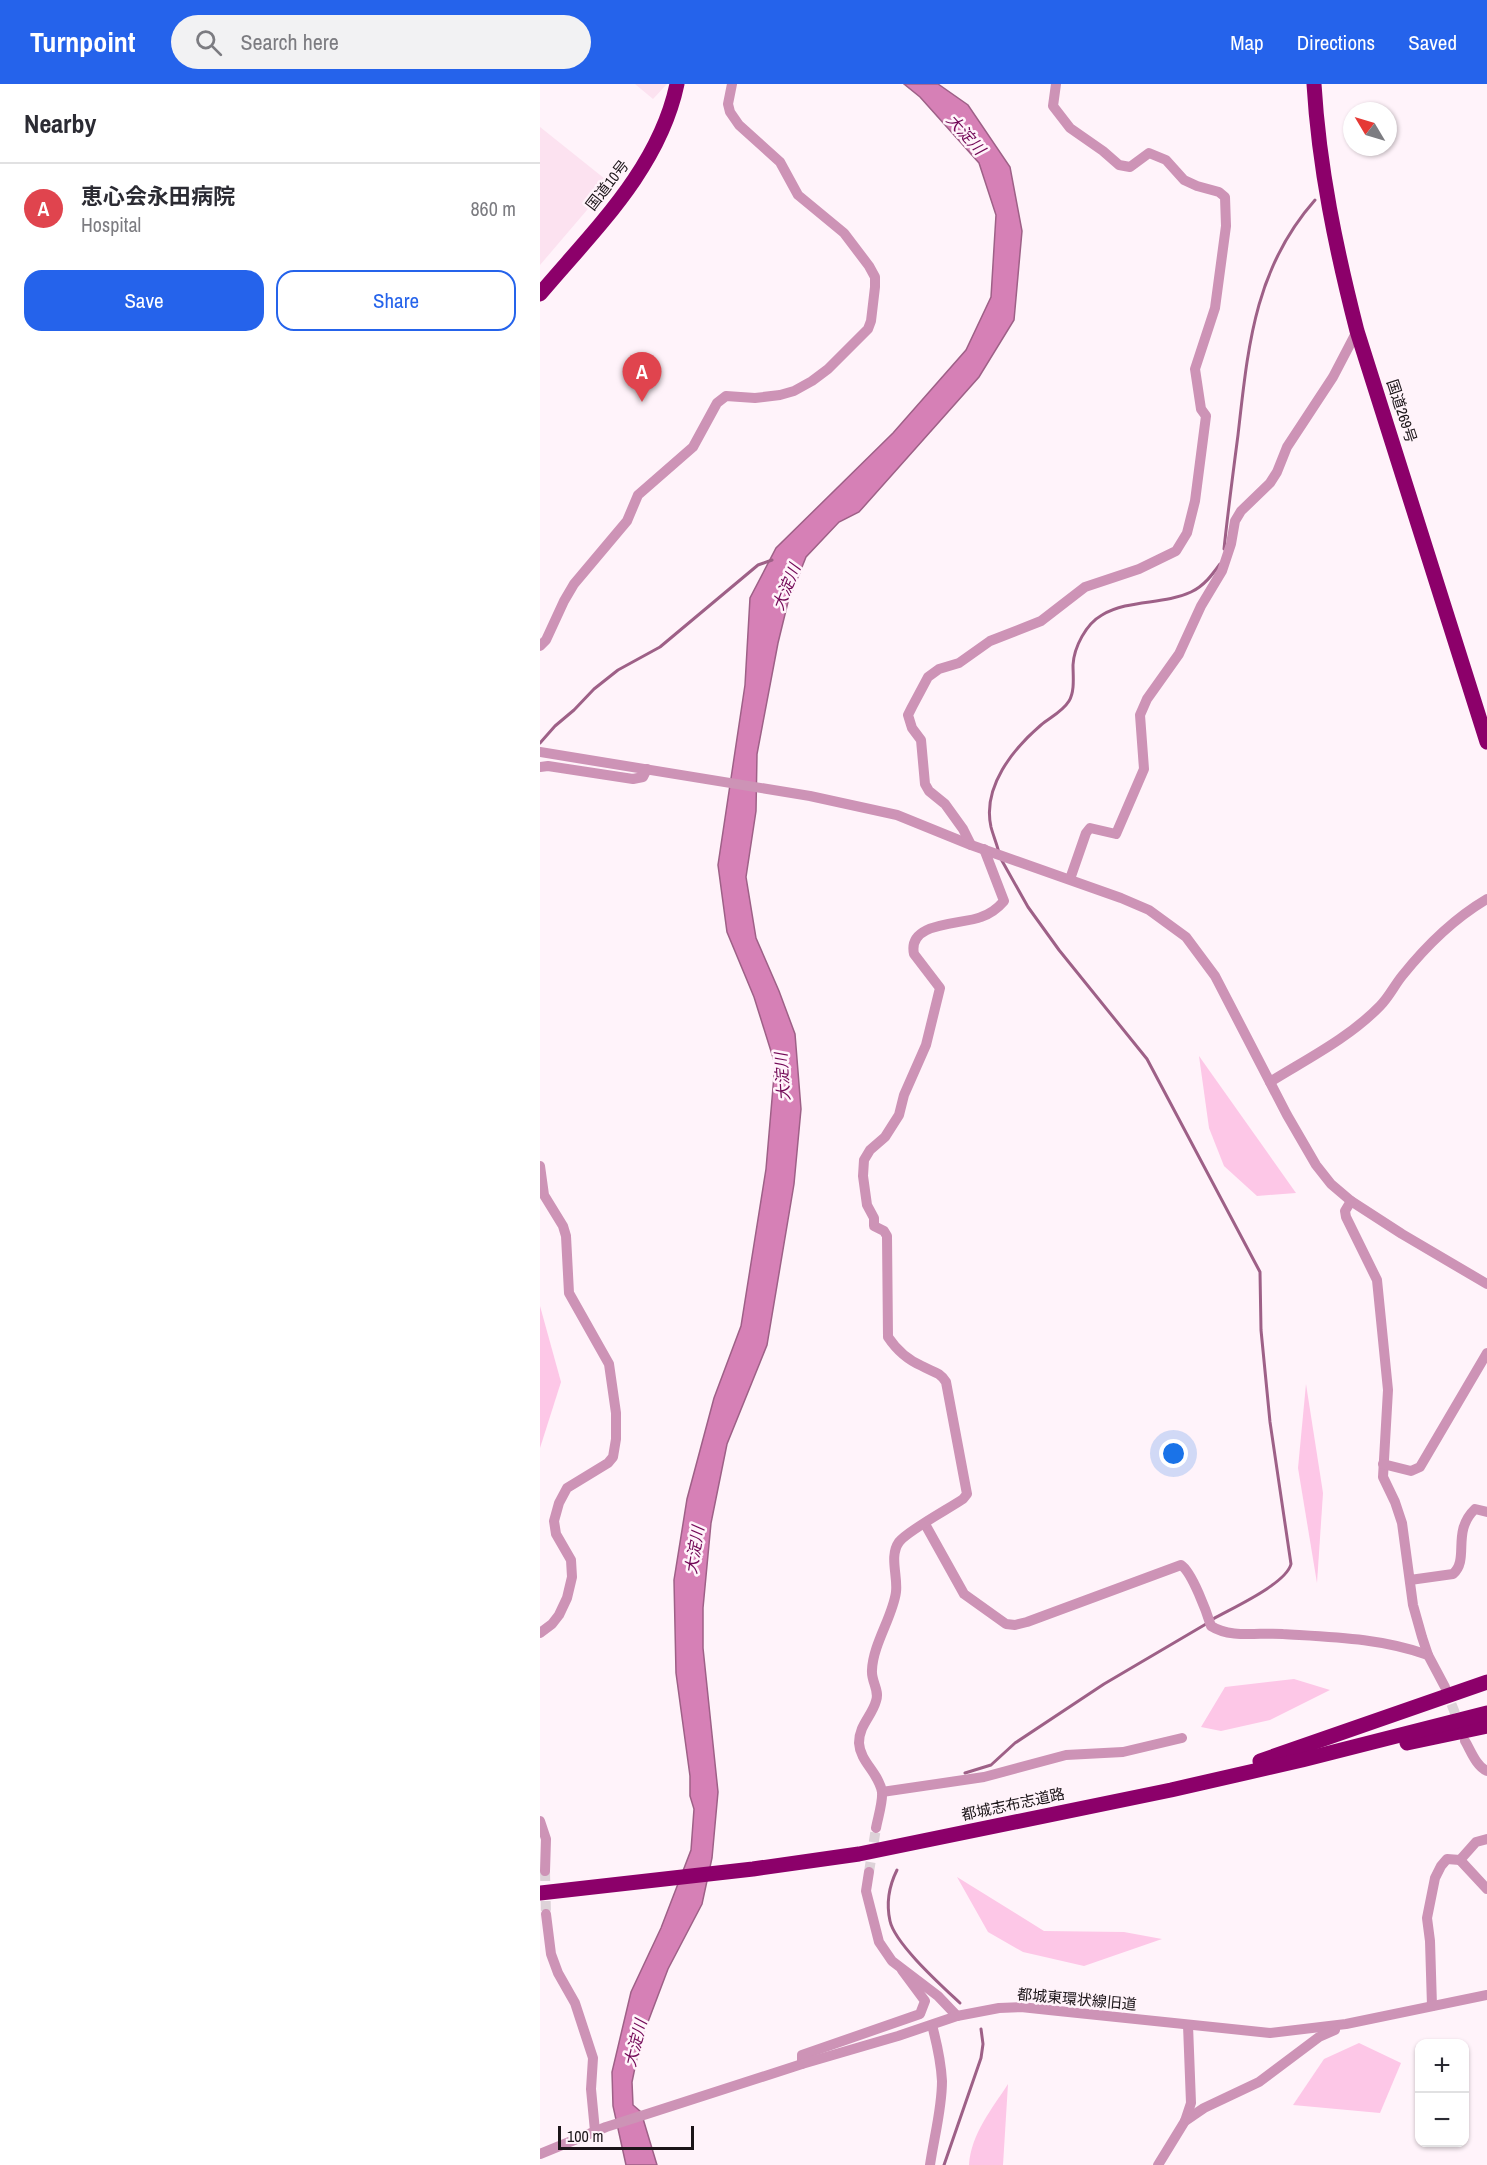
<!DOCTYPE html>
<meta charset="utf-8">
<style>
:root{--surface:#fff;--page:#f2f2f3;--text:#2b2b33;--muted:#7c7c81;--line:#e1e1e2;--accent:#2563eb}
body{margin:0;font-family:"Archivo Narrow","Noto Sans JP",sans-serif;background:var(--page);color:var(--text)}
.controls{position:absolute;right:18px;bottom:18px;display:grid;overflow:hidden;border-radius:12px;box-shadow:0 2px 4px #0004}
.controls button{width:54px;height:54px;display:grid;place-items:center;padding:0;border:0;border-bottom:2px solid var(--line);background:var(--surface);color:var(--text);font:30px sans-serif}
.compass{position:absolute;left:803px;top:18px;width:54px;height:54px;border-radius:50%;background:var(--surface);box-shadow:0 2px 4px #0004;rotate:308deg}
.scale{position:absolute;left:18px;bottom:15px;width:136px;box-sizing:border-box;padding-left:6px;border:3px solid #1b1418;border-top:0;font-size:16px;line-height:21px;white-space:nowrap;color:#1b1418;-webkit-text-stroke:4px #fff3fa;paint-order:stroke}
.you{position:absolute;left:634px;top:1370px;width:21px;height:21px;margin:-15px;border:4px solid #fff;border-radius:50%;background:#1a73e8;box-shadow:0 0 0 9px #1a73e833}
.badge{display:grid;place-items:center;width:39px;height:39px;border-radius:50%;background:var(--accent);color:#fff;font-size:20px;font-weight:700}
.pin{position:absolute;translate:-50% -50px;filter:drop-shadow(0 2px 3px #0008)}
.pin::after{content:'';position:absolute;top:32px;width:21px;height:18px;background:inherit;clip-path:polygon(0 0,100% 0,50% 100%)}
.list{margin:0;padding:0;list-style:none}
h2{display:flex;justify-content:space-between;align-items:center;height:78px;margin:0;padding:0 24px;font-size:26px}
h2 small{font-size:20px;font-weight:400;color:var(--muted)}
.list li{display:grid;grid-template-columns:39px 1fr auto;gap:18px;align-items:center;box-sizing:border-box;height:90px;padding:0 24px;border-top:2px solid var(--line)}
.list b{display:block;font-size:22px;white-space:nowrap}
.list p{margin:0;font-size:20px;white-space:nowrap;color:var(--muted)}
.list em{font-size:20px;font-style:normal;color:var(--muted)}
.actions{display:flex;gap:12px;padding:18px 24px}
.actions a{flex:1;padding:14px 0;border:2px solid var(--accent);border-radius:18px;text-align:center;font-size:21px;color:var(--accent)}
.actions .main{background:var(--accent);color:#fff}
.icon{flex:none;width:33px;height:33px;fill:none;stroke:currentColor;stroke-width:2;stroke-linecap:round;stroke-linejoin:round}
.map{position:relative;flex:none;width:947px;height:2081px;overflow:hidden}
header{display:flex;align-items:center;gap:36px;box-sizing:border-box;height:84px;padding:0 30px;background:var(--accent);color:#fff}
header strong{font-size:28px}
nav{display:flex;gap:33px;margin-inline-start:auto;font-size:21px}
.search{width:420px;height:54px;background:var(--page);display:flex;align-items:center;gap:15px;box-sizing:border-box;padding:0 21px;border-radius:33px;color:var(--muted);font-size:22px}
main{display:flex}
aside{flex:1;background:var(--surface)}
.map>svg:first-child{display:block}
.built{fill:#fce2f0}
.green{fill:#fdc7e7}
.water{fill:#d680b6;stroke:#9e6087;stroke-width:1.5}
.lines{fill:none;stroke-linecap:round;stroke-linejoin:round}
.stream{stroke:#9e6087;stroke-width:3}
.minor-tunnel{stroke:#ddd2d8;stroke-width:10;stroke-dasharray:10 5;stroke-linecap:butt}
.minor{stroke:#cd93b6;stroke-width:10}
.highway{stroke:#8c006a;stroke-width:15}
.labels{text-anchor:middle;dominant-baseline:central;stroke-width:5;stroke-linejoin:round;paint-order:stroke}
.street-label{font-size:15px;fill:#1b1418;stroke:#fff3fa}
.water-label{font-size:16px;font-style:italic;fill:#720756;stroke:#fff3fa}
</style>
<header>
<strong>Turnpoint</strong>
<div class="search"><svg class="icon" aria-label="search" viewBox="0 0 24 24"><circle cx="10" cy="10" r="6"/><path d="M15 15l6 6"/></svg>Search here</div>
<nav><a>Map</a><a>Directions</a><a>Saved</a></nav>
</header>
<main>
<aside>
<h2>Nearby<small></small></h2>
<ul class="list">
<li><span class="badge" style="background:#e0444e">A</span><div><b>恵心会永田病院</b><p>Hospital</p></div><em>860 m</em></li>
</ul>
<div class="actions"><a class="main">Save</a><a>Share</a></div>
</aside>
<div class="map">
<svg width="947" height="2081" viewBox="0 0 947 2081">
<rect width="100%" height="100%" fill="#fff3fa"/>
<g class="built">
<path d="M95 0H127L113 15Z"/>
<path d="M0 43 70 99 0 181Z"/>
</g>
<g class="green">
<path d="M659 972 756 1109 717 1112 684 1082 669 1044Z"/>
<path d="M0 1222 21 1298 0 1364Z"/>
<path d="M766 1300 783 1409 777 1499 758 1384Z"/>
<path d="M754 1595 790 1606 730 1636 681 1647 661 1643 685 1603Z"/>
<path d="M417 1793 504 1847 584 1848 622 1855 544 1882 483 1868 448 1848Z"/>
<path d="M819 1959 861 1979 840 2029 753 2021 784 1975Z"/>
<path d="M468 2000 463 2081H429C431 2050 452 2025 468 2000Z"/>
</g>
<path class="water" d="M364 0H398L428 21 470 83 482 147 474 236 439 293 319 428 299 438 266 473 248 518 238 559 217 670 216 727 206 793 216 854 239 907 255 950 261 1025 254 1100 227 1261 187 1360 171 1439 163 1524V1564L178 1708 172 1774 162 1820 128 1885 100 1959 92 1998 93 2021 101 2028 117 2081H86L73 2022 72 1988 91 1908 121 1844 151 1766 154 1725 150 1712V1692L136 1589 134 1496 147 1415 174 1314 201 1242 226 1085 235 980 214 913 187 848 178 781 205 601 210 514 236 464 353 349 426 266 451 213 456 131 439 79 380 13Z"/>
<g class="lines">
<g class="stream">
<path d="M684 465C688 427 693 389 698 351 708 264 714 185 775 116"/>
<path d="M0 659 15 642 34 626 54 605 78 586 120 563 218 481 232 476"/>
<path d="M459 769C457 760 453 751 451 743 442 703 473 665 501 641 511 633 523 627 529 617 535 607 533 592 533 581 534 563 546 540 562 531 589 515 623 521 651 508 664 502 672 491 680 480"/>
<path d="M461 775 488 823 519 866 607 975 720 1188 721 1246 730 1338 751 1480C746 1500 692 1524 673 1535"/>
<path d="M425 1689 451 1681 475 1659 564 1600 666 1540"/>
<path d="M357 1786C349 1802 346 1819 350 1837 355 1860 402 1902 420 1919"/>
<path d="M404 2081 441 1974 443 1960 441 1945"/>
</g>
<g class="minor-tunnel">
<path d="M906 1606 920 1642"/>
<path d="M5 1787 6 1830"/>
<path d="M329 1788 336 1744"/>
</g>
<g class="minor">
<path d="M0 562 6 556 24 517 34 500 87 437 98 411 153 363 177 319 186 312 215 314 240 311 254 307 272 297 288 285 328 245 331 237 335 203V193L329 182 304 149 258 111 240 78 199 41 190 28 188 20 192 0"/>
<path d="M0 668 270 712 357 731 431 761 581 814 609 826 646 853 675 892 747 1031 776 1081 791 1100 811 1117 862 1150 947 1200"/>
<path d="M0 683 8 682 93 695 103 693 107 685"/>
<path d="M431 761 423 745 405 720 389 707 385 700 381 656 372 644 368 631 372 623 388 593 399 585 419 579 450 557 501 537 545 503 599 485 636 467 647 449 655 417 666 332 661 325 655 285 675 224 686 142 685 113 679 108 657 102 644 96 626 76 609 69 590 83 579 81 563 67 530 44 513 22 516 0"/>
<path d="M530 795 546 749 550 744 576 750 604 685 600 631 607 615 639 570 661 522 682 487 691 460 695 437 701 427 730 399 737 388 747 363 793 293 817 247"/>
<path d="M730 998C767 975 809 954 840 922 849 913 854 902 862 892 886 862 913 835 947 815"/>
<path d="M0 1082 4 1111 23 1142 26 1152 29 1209 69 1280 76 1329V1355L73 1373 68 1379 27 1404 19 1419 14 1437 16 1450 31 1476 32 1493 27 1514 19 1531 12 1540 0 1549"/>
<path d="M811 1117 805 1127 806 1133 837 1196 848 1306 843 1393 855 1418 862 1439 873 1521 882 1553 888 1571 905 1603"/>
<path d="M843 1380 871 1387 880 1383 947 1269"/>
<path d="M385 1440 424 1510 466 1540 475 1541 487 1538 641 1481C652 1488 667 1529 671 1542 691 1555 720 1548 743 1550 792 1553 841 1554 888 1571"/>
<path d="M870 1496 913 1490C930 1475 911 1448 935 1425L947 1428"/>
<path d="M925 1657C931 1667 936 1682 947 1687"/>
<path d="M342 1708 444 1693 526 1671 583 1668 642 1654"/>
<path d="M0 1737 6 1755 5 1787"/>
<path d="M336 1744C338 1733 343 1718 342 1708 339 1689 320 1678 319 1659 319 1641 332 1632 336 1617 340 1606 331 1598 332 1586 333 1560 353 1532 356 1508 358 1492 349 1472 359 1458 367 1447 410 1424 423 1415L427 1410 406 1298C399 1287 392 1288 382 1282 368 1276 356 1265 348 1253L347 1152 344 1147 334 1142V1134L327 1121 323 1092 324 1076 330 1066 345 1053 359 1031 364 1011 386 961 400 904 374 870C367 837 422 841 441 833 450 830 458 824 464 817L444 765"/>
<path d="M947 1755 936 1758 920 1776 947 1805"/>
<path d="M329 1788 326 1807 339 1858 352 1877 398 1912 417 1932"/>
<path d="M6 1830 11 1870 18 1889 35 1919 53 1974 51 2005 55 2047"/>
<path d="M892 1922 890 1857 887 1834 895 1794 901 1782 907 1775 920 1776"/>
<path d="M262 1980V1971L380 1930 385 1917 362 1886"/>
<path d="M645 2037 651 2019 648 1941"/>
<path d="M0 2070 66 2043 107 2030 262 1980 358 1952 417 1932 459 1924 481 1923 509 1926 730 1949 806 1940 947 1911"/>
<path d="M390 2081C394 2053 402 2025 402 1997 401 1978 397 1960 392 1941"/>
<path d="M618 2081 645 2037 664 2024 719 1998 779 1953 795 1946"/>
</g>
<g class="highway">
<path d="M774 0C779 84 796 165 817 247L947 658"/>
<path d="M0 210C54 146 119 85 137 0"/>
<path d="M867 1659 947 1642"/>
<path d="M720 1677 947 1598"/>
<path d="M0 1809 213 1785 319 1770 631 1706 762 1676 947 1629"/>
</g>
</g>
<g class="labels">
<g class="street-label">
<text transform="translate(67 101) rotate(-52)">国道10号</text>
<text transform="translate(862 327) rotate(72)">国道269号</text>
<text transform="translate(473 1720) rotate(-12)">都城志布志道路</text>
<text transform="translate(537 1915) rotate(5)">都城東環状線旧道</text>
</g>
<g class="water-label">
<text transform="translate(426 50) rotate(48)">大淀川</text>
<text transform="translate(246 503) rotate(-68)">大淀川</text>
<text transform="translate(242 993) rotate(-94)">大淀川</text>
<text transform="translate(154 1466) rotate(-81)">大淀川</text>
<text transform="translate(95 1959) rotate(-76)">大淀川</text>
</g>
</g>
</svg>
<div class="controls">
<button>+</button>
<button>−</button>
</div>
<svg class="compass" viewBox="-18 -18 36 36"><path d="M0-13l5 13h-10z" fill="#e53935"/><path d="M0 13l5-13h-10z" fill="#7c7c81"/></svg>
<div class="scale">100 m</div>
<div class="you"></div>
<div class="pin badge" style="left:102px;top:318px;background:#e0444e">A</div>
</div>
</main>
